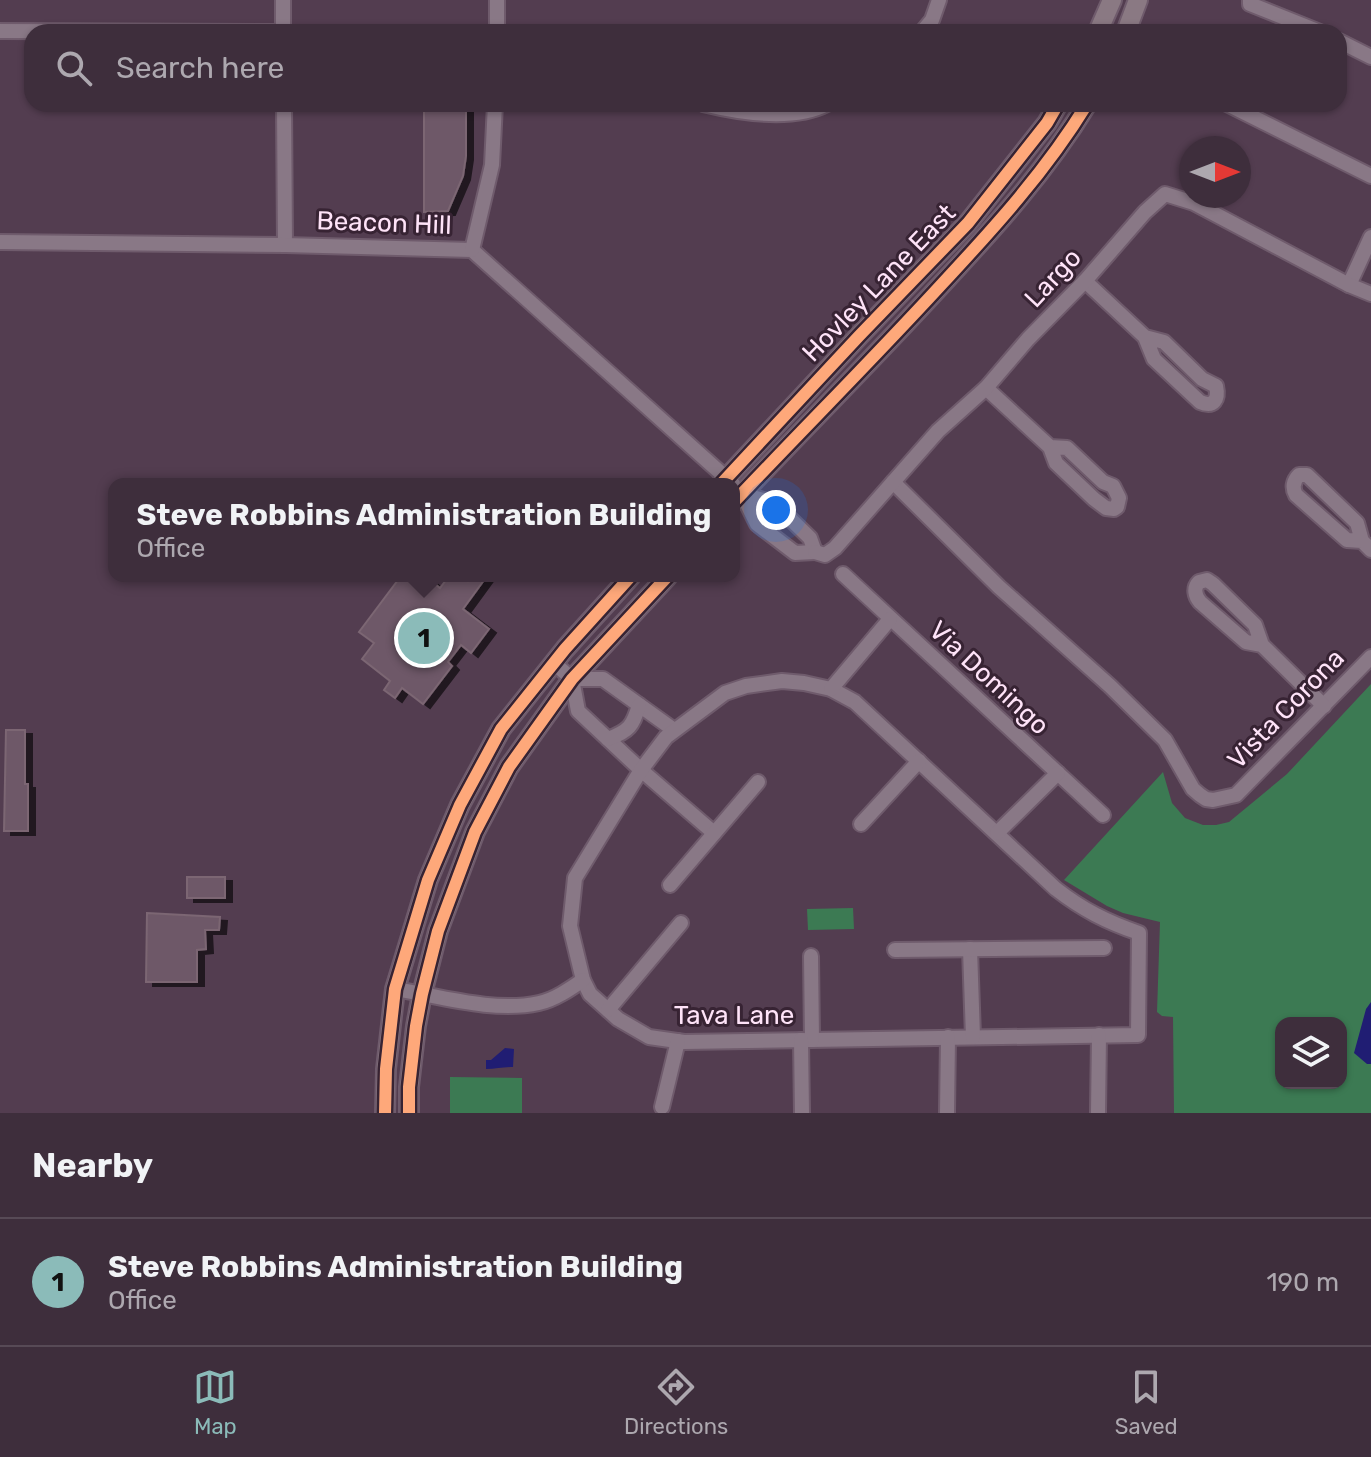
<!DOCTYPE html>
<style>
:root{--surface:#3e2e3c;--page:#453643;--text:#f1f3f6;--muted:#ada8af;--line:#574a56;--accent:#8bbbb9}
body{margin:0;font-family:Rubik,sans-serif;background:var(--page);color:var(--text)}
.controls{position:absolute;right:24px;bottom:24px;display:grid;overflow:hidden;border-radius:16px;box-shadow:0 2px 6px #0004}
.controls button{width:72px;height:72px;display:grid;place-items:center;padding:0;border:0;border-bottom:2px solid var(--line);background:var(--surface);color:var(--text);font:40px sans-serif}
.compass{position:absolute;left:1179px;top:136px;width:72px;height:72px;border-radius:50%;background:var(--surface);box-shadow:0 2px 6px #0004;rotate:90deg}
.you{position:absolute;left:776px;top:510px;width:28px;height:28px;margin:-20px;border:6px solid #fff;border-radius:50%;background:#1a73e8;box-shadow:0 0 0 12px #1a73e833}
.badge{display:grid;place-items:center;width:52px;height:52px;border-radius:50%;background:var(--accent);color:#111;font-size:26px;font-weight:700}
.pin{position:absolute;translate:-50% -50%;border:4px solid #fff;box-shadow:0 2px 8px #0006}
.popup{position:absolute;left:108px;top:478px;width:632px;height:104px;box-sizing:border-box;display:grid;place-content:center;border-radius:16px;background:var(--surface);filter:drop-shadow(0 2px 6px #0005);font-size:26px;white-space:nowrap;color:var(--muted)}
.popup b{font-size:30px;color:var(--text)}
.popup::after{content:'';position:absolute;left:50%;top:100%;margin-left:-16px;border:16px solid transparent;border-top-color:var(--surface)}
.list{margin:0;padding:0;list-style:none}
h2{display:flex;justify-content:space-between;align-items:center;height:104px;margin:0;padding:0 32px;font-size:34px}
h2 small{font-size:26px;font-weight:400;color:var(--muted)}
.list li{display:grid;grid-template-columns:52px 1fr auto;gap:24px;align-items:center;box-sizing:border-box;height:128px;padding:0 32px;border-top:2px solid var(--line)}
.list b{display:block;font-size:30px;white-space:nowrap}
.list p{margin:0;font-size:26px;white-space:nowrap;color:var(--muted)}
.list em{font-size:26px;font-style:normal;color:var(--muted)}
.icon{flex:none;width:44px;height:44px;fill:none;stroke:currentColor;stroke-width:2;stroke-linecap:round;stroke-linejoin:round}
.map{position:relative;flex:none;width:1371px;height:1113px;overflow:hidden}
.search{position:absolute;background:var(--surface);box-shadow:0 2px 6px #0004;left:24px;right:24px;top:24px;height:88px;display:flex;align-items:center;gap:20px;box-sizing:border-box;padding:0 28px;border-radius:24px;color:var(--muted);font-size:30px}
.sheet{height:232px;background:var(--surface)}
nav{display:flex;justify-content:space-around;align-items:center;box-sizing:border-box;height:112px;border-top:2px solid var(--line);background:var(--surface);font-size:22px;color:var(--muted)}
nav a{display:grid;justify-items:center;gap:4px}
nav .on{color:var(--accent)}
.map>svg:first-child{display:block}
.green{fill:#3c7a53;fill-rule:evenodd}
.water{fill:#201d73}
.building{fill:#6e5967;stroke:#7b6673;stroke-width:2;filter:url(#shadow)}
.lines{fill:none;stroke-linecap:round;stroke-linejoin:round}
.minor-casing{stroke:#6f5b6c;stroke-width:18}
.major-casing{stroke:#6f5b6c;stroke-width:22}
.minor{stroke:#897886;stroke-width:14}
.major{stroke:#8a7983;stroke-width:18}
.cycleway-casing{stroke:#372333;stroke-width:17}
.cycleway{stroke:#fea87a;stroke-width:12}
.labels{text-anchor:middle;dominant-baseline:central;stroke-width:6;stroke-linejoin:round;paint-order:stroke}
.street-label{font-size:26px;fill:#fee3f8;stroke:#372333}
</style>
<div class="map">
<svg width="1371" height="1113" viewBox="0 0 1371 1113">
<defs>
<filter id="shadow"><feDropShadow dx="7" dy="4" stdDeviation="0" flood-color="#0009"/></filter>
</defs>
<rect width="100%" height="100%" fill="#533d50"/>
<g class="green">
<path d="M1371 684V1113H1174L1173 1017 1162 1016 1157 1012 1160 922 1123 913 1107 906 1064 880 1163 772 1172 803 1185 818 1203 825H1216L1229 822 1287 774ZM1281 1023H1341V1083H1281Z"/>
<path d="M853 908 854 929 808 930 807 909Z"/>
<path d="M450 1077 522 1078V1113H450Z"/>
</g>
<g class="water">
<path d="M1371 1002V1064H1367L1354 1053 1366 1009Z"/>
<path d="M505 1048 514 1049 513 1067C503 1067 496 1069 486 1069V1060H491Z"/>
</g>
<g class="building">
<path d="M424 104H466V156L463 176 448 211 424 212Z"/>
<path d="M401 576H425L440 588 449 576H462L468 581 472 576H487L463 609 489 629 471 653 461 645 448 662 452 666 423 704 402 688 395 698 384 690 390 681 362 659 374 643 359 632Z"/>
<path d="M6 730H25V784H28V831H4Z"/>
<rect x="187" y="877" width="38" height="21"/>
<path d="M147 913 220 917 219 930H205L206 949 197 950V982H146Z"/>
</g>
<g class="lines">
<g class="minor-casing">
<g id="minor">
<path d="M283 0V32"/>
<path d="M497 0V32"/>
<path d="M1250 0V4L1320 32"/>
<path d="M0 31 283 32"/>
<path d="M922 32 932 20 939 0"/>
<path d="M1339 41 1371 57"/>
<path d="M284 104 285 245"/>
<path d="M703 104C740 113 792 122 827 104"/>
<path d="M1227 104 1371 176"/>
<path d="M0 242 285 245 472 250 733 484"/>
<path d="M472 250 492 165 495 104"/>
<path d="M1085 281 1145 337 1154 359 1200 402C1214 408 1219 399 1216 386L1202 379 1164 342 1145 337"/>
<path d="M1349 285 1371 237"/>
<path d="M986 388 1050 447 1056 463 1094 499 1106 508 1114 509 1117 507 1119 498 1113 486 1103 482 1067 448 1050 447"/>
<path d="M893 482 999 587 1110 686 1165 740 1193 789 1200 795 1206 799 1213 800 1236 795 1371 657"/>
<path d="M742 494 774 503 810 538 815 552 795 553 757 524Z"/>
<path d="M1362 541 1347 540 1296 495C1292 488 1293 481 1299 475H1307L1357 523 1362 541 1371 550"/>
<path d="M815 552 825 555 835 548 938 431 986 388 1028 339 1085 281 1145 212 1165 194 1194 203 1349 285 1371 294"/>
<path d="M843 574 1103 815"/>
<path d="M1262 645 1246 642 1200 602C1195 596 1193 588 1199 582L1207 580 1213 584 1255 625 1262 645 1324 706"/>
<path d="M554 663 572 679 578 711 641 770 714 833"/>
<path d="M572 679H603L674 730"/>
<path d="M782 681 804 683 831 689 855 702 1056 889C1083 910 1107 922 1139 933L1138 1035 684 1042 649 1037 618 1019 590 994 583 980 570 926 575 878 641 770 666 737 725 693 746 686Z"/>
<path d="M831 689 890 619"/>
<path d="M608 739C629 731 633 726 639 705"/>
<path d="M861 824 919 761"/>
<path d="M997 833 1058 773"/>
<path d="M670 885 758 782"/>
<path d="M970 949 973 1037"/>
<path d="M895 950 1104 948"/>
<path d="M811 956 812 1040"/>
<path d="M395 989C439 996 494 1013 539 1003 554 1000 570 989 583 980"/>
<path d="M608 1010 681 923"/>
<path d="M801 1040 802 1113"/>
<path d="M662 1107 678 1041"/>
<path d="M947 1113 948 1037"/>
<path d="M1098 1113 1099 1035"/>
</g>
</g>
<g class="major-casing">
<g id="major">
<path d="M1098 32 1112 0"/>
<path d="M1126 32 1138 0"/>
<path d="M721 484 859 336 968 223 1047 123 1058 104"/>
<path d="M734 502C803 429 873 359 941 285 994 228 1046 171 1087 104"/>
<path d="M385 1113 386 1069 395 989 428 880 460 805 501 729 565 649 631 576"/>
<path d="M409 1113V1087L416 1026 422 994 438 931 475 832 509 767 572 679 668 576"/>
</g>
</g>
<use href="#minor" class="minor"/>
<use href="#major" class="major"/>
<g class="cycleway-casing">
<g id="cycleway">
<path d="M721 484 859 336 968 223 1047 123 1058 104"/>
<path d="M734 502C803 429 873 359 941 285 994 228 1046 171 1087 104"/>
<path d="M385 1113 386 1069 395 989 428 880 460 805 501 729 565 649 631 576"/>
<path d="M409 1113V1087L416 1026 422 994 438 931 475 832 509 767 572 679 668 576"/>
</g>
</g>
<use href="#cycleway" class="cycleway"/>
</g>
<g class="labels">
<g class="street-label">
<text transform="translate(384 223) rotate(2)">Beacon Hill</text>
<text transform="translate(1053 278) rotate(-47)">Largo</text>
<text transform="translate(879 283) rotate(-46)">Hovley Lane East</text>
<text transform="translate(989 678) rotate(43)">Via Domingo</text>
<text transform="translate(1286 709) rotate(-46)">Vista Corona</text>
<text x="734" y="1015">Tava Lane</text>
</g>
</g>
</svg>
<div class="controls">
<button><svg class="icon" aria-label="layers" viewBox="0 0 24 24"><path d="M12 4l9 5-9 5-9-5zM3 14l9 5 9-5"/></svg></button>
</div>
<svg class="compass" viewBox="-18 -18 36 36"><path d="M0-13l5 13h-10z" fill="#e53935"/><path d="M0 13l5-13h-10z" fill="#ada8af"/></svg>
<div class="you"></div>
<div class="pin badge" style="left:424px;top:638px">1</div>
<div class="popup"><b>Steve Robbins Administration Building</b>Office</div>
<div class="search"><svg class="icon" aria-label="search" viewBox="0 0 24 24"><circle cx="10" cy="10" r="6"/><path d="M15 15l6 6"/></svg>Search here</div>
</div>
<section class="sheet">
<h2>Nearby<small></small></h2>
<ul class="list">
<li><span class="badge">1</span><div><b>Steve Robbins Administration Building</b><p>Office</p></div><em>190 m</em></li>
</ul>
</section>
<nav>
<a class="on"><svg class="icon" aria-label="map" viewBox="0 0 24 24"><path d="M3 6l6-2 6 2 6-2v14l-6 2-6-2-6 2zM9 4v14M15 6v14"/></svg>Map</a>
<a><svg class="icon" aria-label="directions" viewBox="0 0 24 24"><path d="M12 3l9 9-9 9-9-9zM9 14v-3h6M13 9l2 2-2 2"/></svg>Directions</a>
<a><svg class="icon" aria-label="saved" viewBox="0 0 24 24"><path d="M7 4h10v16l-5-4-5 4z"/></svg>Saved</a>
</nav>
